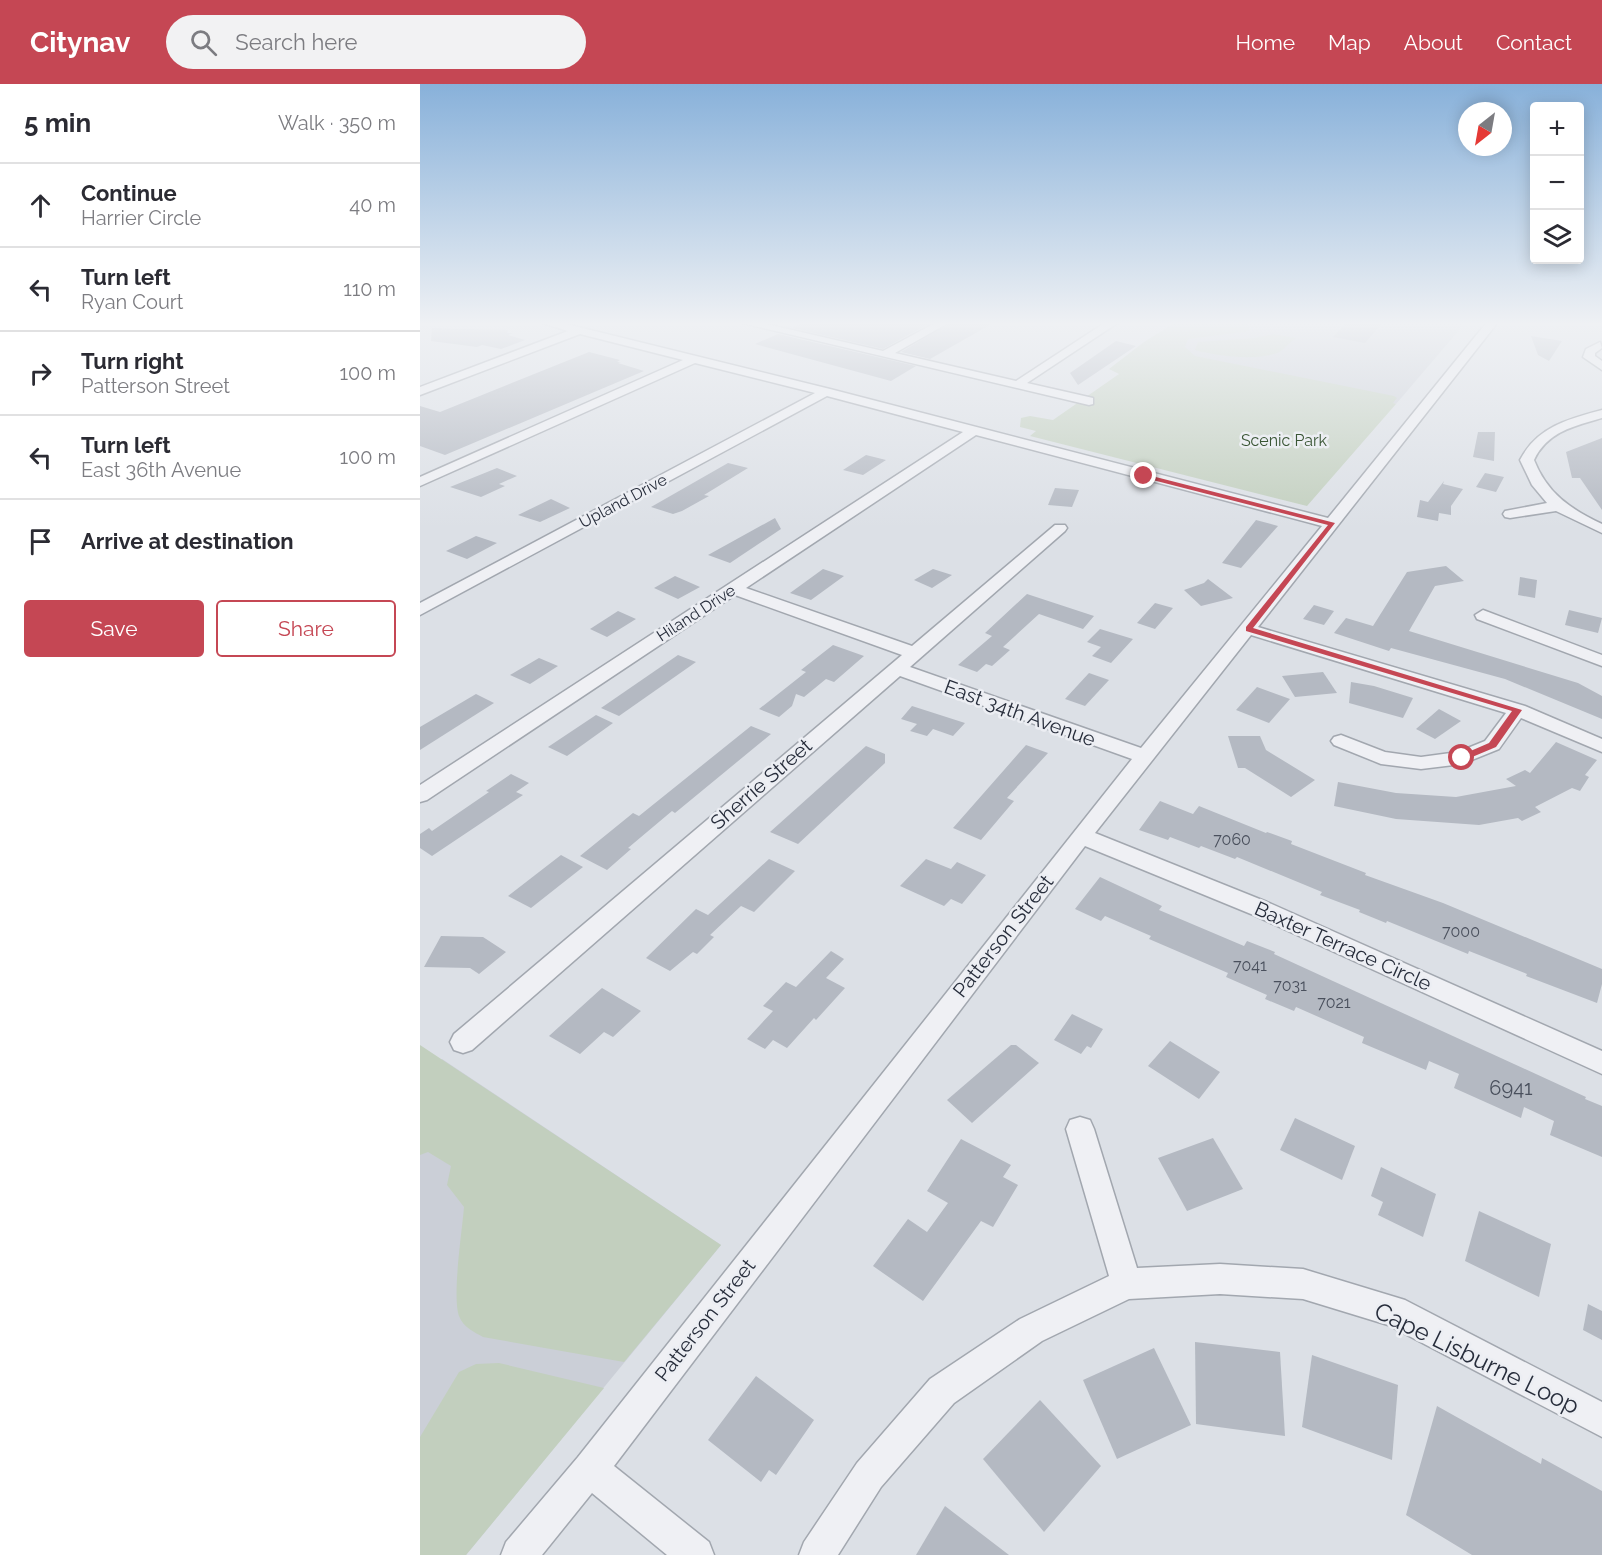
<!DOCTYPE html>
<meta charset="utf-8">
<style>
:root{--surface:#fff;--page:#f2f2f3;--text:#2b2b33;--muted:#7c7c81;--line:#e1e1e2;--accent:#c54754}
body{margin:0;font-family:Raleway,sans-serif;background:var(--page);color:var(--text)}
.controls{position:absolute;right:18px;top:18px;display:grid;overflow:hidden;border-radius:6px;box-shadow:0 3px 15px #0003}
.controls button{width:54px;height:54px;display:grid;place-items:center;padding:0;border:0;border-bottom:2px solid var(--line);background:var(--surface);color:var(--text);font:30px sans-serif}
.compass{position:absolute;left:1038px;top:18px;width:54px;height:54px;border-radius:50%;background:var(--surface);box-shadow:0 3px 15px #0003;rotate:211deg}
.stop{position:absolute;width:18px;height:18px;margin:-14px;border:4px solid #c54754;border-radius:50%;background:#fff}
.stop.end{background:#c54754;border-color:#fff;box-shadow:0 2px 6px #0008}
.list{margin:0;padding:0;list-style:none}
h2{display:flex;justify-content:space-between;align-items:center;height:78px;margin:0;padding:0 24px;font-size:26px}
h2 small{font-size:20px;font-weight:400;color:var(--muted)}
.list li{display:grid;grid-template-columns:39px 1fr auto;gap:18px;align-items:center;box-sizing:border-box;height:84px;padding:0 24px;border-top:2px solid var(--line)}
.list b{display:block;font-size:22px;white-space:nowrap}
.list p{margin:0;font-size:20px;white-space:nowrap;color:var(--muted)}
.list em{font-size:20px;font-style:normal;color:var(--muted)}
.actions{display:flex;gap:12px;padding:18px 24px}
.actions a{flex:1;padding:14px 0;border:2px solid var(--accent);border-radius:6px;text-align:center;font-size:21px;color:var(--accent)}
.actions .main{background:var(--accent);color:#fff}
.icon{flex:none;width:33px;height:33px;fill:none;stroke:currentColor;stroke-width:2;stroke-linecap:round;stroke-linejoin:round}
.map{position:relative;flex:none;width:1182px;height:1471px;overflow:hidden}
header{display:flex;align-items:center;gap:36px;box-sizing:border-box;height:84px;padding:0 30px;background:var(--accent);color:#fff}
header strong{font-size:28px}
nav{display:flex;gap:33px;margin-inline-start:auto;font-size:21px}
.search{width:420px;height:54px;background:var(--page);display:flex;align-items:center;gap:15px;box-sizing:border-box;padding:0 21px;border-radius:33px;color:var(--muted);font-size:22px}
main{display:flex}
aside{flex:1;background:var(--surface)}
.map>svg:first-child{display:block}
.built{fill:#cbcfd7}
.green{fill:#c2cfbe}
.building{fill:#b4b9c2}
.lines{fill:none;stroke-linecap:round;stroke-linejoin:round}
.minor-casing{stroke:#a2a7af;stroke-width:3}
.minor{fill:#eff0f4;fill-rule:evenodd}
.route{fill:#c54754}
.labels{text-anchor:middle;dominant-baseline:central;stroke-width:5;stroke-linejoin:round;paint-order:stroke}
.far-park-label{font-size:16px;fill:#3a5635;stroke:#eceef3}
.far-street-label{font-size:16px;fill:#272d3b;stroke:#eceef3}
.number-label{font-size:16px;fill:#4a505d}
.street-label{font-size:20px;fill:#272d3b;stroke:#eceef3}
.near-number-label{font-size:20px;fill:#4a505d}
.near-street-label{font-size:24px;fill:#272d3b;stroke:#eceef3}
</style>
<header>
<strong>Citynav</strong>
<div class="search"><svg class="icon" aria-label="search" viewBox="0 0 24 24"><circle cx="10" cy="10" r="6"/><path d="M15 15l6 6"/></svg>Search here</div>
<nav><a>Home</a><a>Map</a><a>About</a><a>Contact</a></nav>
</header>
<main>
<aside>
<h2>5 min<small>Walk · 350 m</small></h2>
<ul class="list">
<li><svg class="icon" aria-label="ahead" viewBox="0 0 24 24"><path d="M12 20V5M6 11l6-6 6 6"/></svg><div><b>Continue</b><p>Harrier Circle</p></div><em>40 m</em></li>
<li><svg class="icon" aria-label="left" viewBox="0 0 24 24"><path d="M17 20v-9H6M10 6l-5 5 5 5"/></svg><div><b>Turn left</b><p>Ryan Court</p></div><em>110 m</em></li>
<li><svg class="icon" aria-label="right" viewBox="0 0 24 24"><path d="M7 20v-9h11M14 6l5 5-5 5"/></svg><div><b>Turn right</b><p>Patterson Street</p></div><em>100 m</em></li>
<li><svg class="icon" aria-label="left" viewBox="0 0 24 24"><path d="M17 20v-9H6M10 6l-5 5 5 5"/></svg><div><b>Turn left</b><p>East 36th Avenue</p></div><em>100 m</em></li>
<li><svg class="icon" aria-label="arrive" viewBox="0 0 24 24"><path d="M6 21V4h12l-3 4 3 4H6"/></svg><div><b>Arrive at destination</b></div></li>
</ul>
<div class="actions"><a class="main">Save</a><a>Share</a></div>
</aside>
<div class="map">
<svg width="1182" height="1471" viewBox="0 0 1182 1471">
<rect width="100%" height="100%" fill="#dce0e6"/>
<g class="built">
<path d="M774 238H1046L976 320 729 269Z"/>
<path d="M22 975 301 1161 46 1471H0V994Z"/>
</g>
<g class="green">
<path d="M756 238H827L830 247 768 255 765 263 775 272 974 312 977 314 973 319 976 320 887 422 610 352 616 347 600 343 601 334 610 332 633 336 699 290 689 285 724 258Z"/>
<path d="M853 250 876 254C870 258 863 267 857 269 834 277 798 272 775 266L778 258 835 254Z"/>
<path d="M0 961 301 1161 204 1278 63 1253C54 1248 43 1243 39 1232 32 1212 42 1148 44 1123L27 1101 31 1082 8 1068 0 1071Z"/>
<path d="M79 1279 184 1304 46 1471H0V1353L39 1288 56 1280Z"/>
</g>
<g class="building">
<path d="M384 238 405 240 512 238 463 265 372 244Z"/>
<path d="M532 238H575L510 275 481 268Z"/>
<path d="M927 238H963L945 259 913 253Z"/>
<path d="M12 244 88 246 87 249H93L88 251 105 256 81 265 62 261 57 263 11 257Z"/>
<path d="M358 250 496 282 471 297 335 260Z"/>
<path d="M1111 252 1142 257 1129 277 1118 271Z"/>
<path d="M696 257 716 262 658 301 650 289Z"/>
<path d="M169 268 200 276 197 278H201L198 279 224 287 25 371 0 362V322L20 328Z"/>
<path d="M1058 348H1075L1074 377 1053 373Z"/>
<path d="M1182 354V426L1160 394H1152L1146 368Z"/>
<path d="M446 371 466 376 443 391 423 386Z"/>
<path d="M308 379 328 384 284 411 289 412 262 427 253 430 231 423Z"/>
<path d="M77 384 97 392 79 400 85 402 61 413 30 403Z"/>
<path d="M1065 389 1084 393 1076 408 1056 403Z"/>
<path d="M1024 397 1023 400 1043 405 1031 422V431L1019 429 1018 437 997 433 1000 416 1008 418Z"/>
<path d="M635 404 659 406 652 423 628 421Z"/>
<path d="M131 415 150 424 120 438 98 431Z"/>
<path d="M355 434 361 445 310 479 288 471Z"/>
<path d="M836 436 858 442 821 484 802 479Z"/>
<path d="M56 452 77 459 47 475 26 467Z"/>
<path d="M1026 482 1044 497 1015 502 989 547 1158 599 1182 612V635L1085 595 971 564 969 567 914 549 926 534 953 542 987 488Z"/>
<path d="M403 485 424 492 391 516 370 509Z"/>
<path d="M513 485 532 491 512 504 494 496Z"/>
<path d="M255 492 280 503 258 515 234 504Z"/>
<path d="M1100 493 1117 496 1115 514 1098 511Z"/>
<path d="M788 495 813 514 781 522 764 506 784 499Z"/>
<path d="M607 510 674 532 663 545 619 530 583 563 590 566 572 582 566 580 557 588 538 581 572 552 565 549Z"/>
<path d="M735 519 753 524 735 545 717 539Z"/>
<path d="M894 521 914 527 904 541 883 535Z"/>
<path d="M1149 526 1182 534 1178 549 1145 541Z"/>
<path d="M198 527 216 535 187 553 170 545Z"/>
<path d="M680 545 713 555 691 579 672 572 681 563 667 558Z"/>
<path d="M413 561 444 572 414 598 406 595 384 613 376 610 372 622 359 633 339 625 386 588 381 586Z"/>
<path d="M258 571 276 578 199 632 181 624Z"/>
<path d="M119 574 138 582 110 600 90 591Z"/>
<path d="M903 588 917 609 875 613 862 592Z"/>
<path d="M669 589 689 596 665 622 645 615Z"/>
<path d="M931 598 954 602 993 614 983 634 929 619Z"/>
<path d="M837 603 870 615 849 639 816 626Z"/>
<path d="M56 610 74 619 0 666V643Z"/>
<path d="M492 622 545 639 533 652 513 645 507 652 490 647 497 640 481 635Z"/>
<path d="M1019 625 1041 637 1015 655 996 645Z"/>
<path d="M176 631 193 639 147 672 128 663Z"/>
<path d="M331 642 351 650 255 729 252 727 208 764 211 765 187 786 160 772 213 729 219 732Z"/>
<path d="M808 652H840L846 666 895 696 871 713 825 684H818Z"/>
<path d="M1136 658 1177 676 1165 691 1169 693 1160 707 1152 704 1115 723 1121 728 1102 737 1098 734 1059 741 976 735 914 722 918 698 976 709 1036 713 1096 702 1086 695 1105 686 1110 689Z"/>
<path d="M606 661 628 669 587 714 594 717 561 756 533 744Z"/>
<path d="M446 662 465 670V679L378 760 350 748Z"/>
<path d="M91 690 109 699 96 708 103 711 12 772 0 764V750L9 744 12 747 69 708 66 707Z"/>
<path d="M740 717 773 730 779 722 846 749 847 748 872 757 871 760 946 789 945 791 1023 819 1182 885V900L1177 919 1106 892 1107 890 1049 867 1048 870 967 837 966 839 939 828 940 826 900 811 902 808 817 773 815 775 781 762 779 764 750 753 748 756 719 746Z"/>
<path d="M141 771 163 783 111 824 88 812Z"/>
<path d="M349 775 375 787 334 828 321 822 290 851 294 853 277 870 273 868 250 887 226 874 276 825 288 831Z"/>
<path d="M506 775 531 785 537 778 566 791 542 820 531 815 524 822 480 802Z"/>
<path d="M680 793 742 822 739 826 824 862 827 857 855 868 854 870 1166 1013 1165 1015 1182 1022V1073L1130 1051 1134 1037 1104 1023 1101 1034 1034 1004 1039 990 1009 977 1006 986 942 959 944 953 876 923 874 927 845 915 847 911 806 893 808 889 729 855 731 852 685 832 681 837 655 825Z"/>
<path d="M21 852 63 853 86 868 59 890 50 884 4 883Z"/>
<path d="M411 867 424 875 406 894 425 904 396 936 394 934 367 964 353 956 345 965 327 955 353 927 343 922 366 898 376 903Z"/>
<path d="M182 904 221 927 193 953 184 948 160 970 129 952Z"/>
<path d="M652 930 683 945 671 964 667 962 661 970 634 956Z"/>
<path d="M750 957 800 988 779 1015 728 982Z"/>
<path d="M591 961H596L619 979 552 1039 527 1016Z"/>
<path d="M875 1034 935 1062 922 1096 860 1066Z"/>
<path d="M793 1054 823 1105 767 1127 738 1074Z"/>
<path d="M541 1055 591 1081 583 1093 598 1101 573 1143 561 1137 503 1217 453 1182 488 1135 507 1148 528 1119 507 1107Z"/>
<path d="M961 1083 1016 1110 1003 1153 958 1131 963 1118 951 1112Z"/>
<path d="M1059 1127 1131 1160 1119 1213 1045 1177Z"/>
<path d="M1168 1220 1182 1227V1256L1163 1246Z"/>
<path d="M775 1258 860 1268 865 1352 776 1340Z"/>
<path d="M734 1264 771 1341 697 1375 663 1296Z"/>
<path d="M892 1271 978 1301 972 1376 882 1343Z"/>
<path d="M336 1292 394 1336 356 1391 349 1386 341 1398 288 1356Z"/>
<path d="M620 1316 681 1382 624 1448 563 1375Z"/>
<path d="M1017 1322 1121 1380 1122 1374 1182 1407V1471H1052L986 1431Z"/>
<path d="M525 1422 589 1471H496Z"/>
</g>
<g class="lines">
<g class="minor-casing">
<g id="minor">
<path d="M119 238H138L410 305 908 434 1067 238H1078L838 543 1105 622 1182 655V668L1101 634 1079 665 1042 680 1001 685 961 680 914 661 911 657 914 653 921 651 965 668 1001 673 1038 668 1065 657 1086 629 831 551 675 749 847 818 1182 967V990L831 830 665 762 194 1382 289 1458 294 1471H247L172 1409 122 1471H81L86 1458 158 1373 712 675 480 592 52 966 43 969 34 966 30 958 34 950 482 571 315 511 7 716 0 718V701L543 348 407 312 0 531V519L395 309 275 279 0 402V393L263 276 160 250 0 311V303L148 247ZM556 351 902 442 721 664 490 583 645 447 647 444 645 441H635L492 562 326 504Z"/>
<path d="M318 238H338L463 267 517 238H530L475 269 596 297 686 238H699L607 299 673 314V320L669 321Z"/>
<path d="M1180 258 1182 264 1175 269V272L1182 277V286L1163 273 1166 265Z"/>
<path d="M1182 326V334C1154 342 1127 348 1114 376 1127 409 1150 425 1182 440V449L1136 427 1090 434 1085 433 1083 430 1085 427 1127 419 1112 401 1100 376C1117 343 1148 335 1182 326Z"/>
<path d="M1063 526 1182 571V582L1057 535 1055 531Z"/>
<path d="M660 1033 670 1036 674 1045 717 1184 800 1180 883 1185 985 1216 1182 1318V1353L968 1241 883 1215 800 1210 709 1215 622 1257 534 1319 461 1403 418 1471H379L384 1458 437 1379 510 1295 600 1235 689 1192 646 1045 650 1036Z"/>
</g>
</g>
<use href="#minor" class="minor"/>
</g>
<linearGradient id="sky" x2="0" y2="1"><stop stop-color="#88b1da"/><stop offset="0.54" stop-color="#eff1f4"/><stop offset="1" stop-color="#eff1f4" stop-opacity="0"/></linearGradient>
<rect width="1182" height="444" fill="url(#sky)"/>
<path class="route" d="M724 390 915 439 833 544 1102 626 1076 663 1045 676H1039V672L1069 659 1092 627 826 547V543L908 441 721 393Z"/>
<g class="labels">
<g class="far-park-label">
<text x="864" y="356">Scenic Park</text>
</g>
<g class="far-street-label">
<text transform="translate(203 417) rotate(-28)">Upland Drive</text>
<text transform="translate(276 529) rotate(-33)">Hiland Drive</text>
</g>
<g class="number-label">
<text x="812" y="755">7060</text>
<text x="1041" y="847">7000</text>
<text x="830" y="881">7041</text>
<text x="870" y="901">7031</text>
<text x="914" y="918">7021</text>
</g>
<g class="street-label">
<text transform="translate(600 629) rotate(20)">East 34th Avenue</text>
<text transform="translate(341 700) rotate(-41)">Sherrie Street</text>
<text transform="translate(583 852) rotate(-52)">Patterson Street</text>
<text transform="translate(923 862) rotate(24)">Baxter Terrace Circle</text>
<text transform="translate(285 1236) rotate(-52)">Patterson Street</text>
</g>
<g class="near-number-label">
<text x="1091" y="1004">6941</text>
</g>
<g class="near-street-label">
<text transform="translate(1057 1274) rotate(26)">Cape Lisburne Loop</text>
</g>
</g>
</svg>
<div class="controls">
<button>+</button>
<button>−</button>
<button><svg class="icon" aria-label="layers" viewBox="0 0 24 24"><path d="M12 4l9 5-9 5-9-5zM3 14l9 5 9-5"/></svg></button>
</div>
<svg class="compass" viewBox="-18 -18 36 36"><path d="M0-13l5 13h-10z" fill="#e53935"/><path d="M0 13l5-13h-10z" fill="#7c7c81"/></svg>
<div class="stop" style="left:1042px;top:674px"></div>
<div class="stop end" style="left:724px;top:392px"></div>
</div>
</main>
